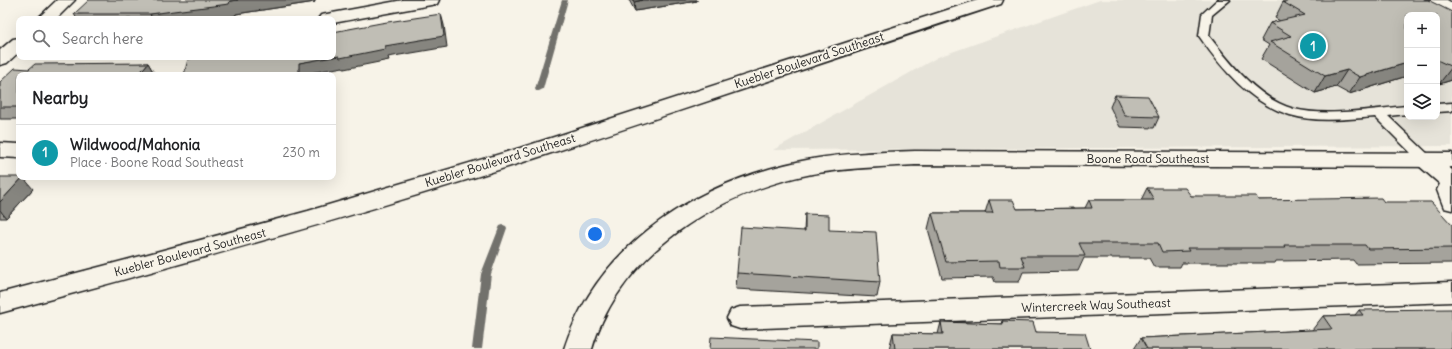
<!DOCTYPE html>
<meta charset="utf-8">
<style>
:root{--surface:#fff;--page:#f2f2f2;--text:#202124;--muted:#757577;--line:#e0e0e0;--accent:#7c3aed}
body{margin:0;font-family:Delius,sans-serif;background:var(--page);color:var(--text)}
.controls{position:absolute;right:12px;top:12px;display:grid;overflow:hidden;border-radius:8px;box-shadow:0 4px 16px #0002}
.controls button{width:36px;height:36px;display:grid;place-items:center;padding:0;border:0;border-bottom:1px solid var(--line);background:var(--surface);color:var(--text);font:20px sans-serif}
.you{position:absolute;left:595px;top:234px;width:14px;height:14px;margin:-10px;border:3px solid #fff;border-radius:50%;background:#1a73e8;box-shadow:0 0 0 6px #1a73e833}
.badge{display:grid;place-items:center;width:26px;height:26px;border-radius:50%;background:var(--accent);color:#fff;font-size:13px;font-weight:700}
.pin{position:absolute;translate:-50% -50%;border:2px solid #fff;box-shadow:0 1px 4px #0006}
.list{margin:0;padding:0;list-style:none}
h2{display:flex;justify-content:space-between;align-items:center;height:52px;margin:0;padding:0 16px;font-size:17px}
h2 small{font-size:13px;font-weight:400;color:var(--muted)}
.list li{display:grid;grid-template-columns:26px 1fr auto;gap:12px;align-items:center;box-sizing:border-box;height:56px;padding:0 16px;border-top:1px solid var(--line)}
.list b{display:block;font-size:15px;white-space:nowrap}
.list p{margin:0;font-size:13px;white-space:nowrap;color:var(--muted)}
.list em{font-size:13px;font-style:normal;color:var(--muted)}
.icon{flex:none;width:22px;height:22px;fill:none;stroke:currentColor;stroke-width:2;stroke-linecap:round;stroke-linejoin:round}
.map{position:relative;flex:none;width:1452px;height:349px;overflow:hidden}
.search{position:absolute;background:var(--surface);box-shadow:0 4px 16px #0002;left:16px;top:16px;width:320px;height:44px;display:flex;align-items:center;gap:10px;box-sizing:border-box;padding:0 14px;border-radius:8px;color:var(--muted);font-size:15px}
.panel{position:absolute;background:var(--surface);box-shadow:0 4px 16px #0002;left:16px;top:72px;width:320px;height:108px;border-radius:8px}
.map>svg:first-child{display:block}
.built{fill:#e6e3d9}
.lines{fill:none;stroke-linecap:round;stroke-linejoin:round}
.stream{fill:#72716c;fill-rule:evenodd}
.lane-casing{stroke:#1c1c1c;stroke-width:3}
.street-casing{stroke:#1c1c1c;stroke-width:3}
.secondary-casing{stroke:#1c1c1c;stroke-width:3}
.primary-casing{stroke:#1c1c1c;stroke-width:3}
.lane{fill:#f7f3e8;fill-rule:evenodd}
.street{fill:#f7f3e8;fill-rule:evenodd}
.secondary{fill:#f7f3e8;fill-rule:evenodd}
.primary{fill:#f7f3e8;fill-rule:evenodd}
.wall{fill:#a5a39c;stroke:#1c1c1c}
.shaded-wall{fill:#86857f;stroke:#1c1c1c}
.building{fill:#c0beb5;stroke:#1c1c1c}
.labels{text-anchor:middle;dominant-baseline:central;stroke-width:3.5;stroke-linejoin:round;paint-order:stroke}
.street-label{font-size:12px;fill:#1c1c1c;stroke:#f7f3e8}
</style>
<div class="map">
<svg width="1452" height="349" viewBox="0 0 1452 349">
<rect width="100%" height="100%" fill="#f7f3e8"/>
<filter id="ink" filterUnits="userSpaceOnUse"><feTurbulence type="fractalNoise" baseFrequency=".025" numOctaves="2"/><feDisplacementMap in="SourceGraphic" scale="8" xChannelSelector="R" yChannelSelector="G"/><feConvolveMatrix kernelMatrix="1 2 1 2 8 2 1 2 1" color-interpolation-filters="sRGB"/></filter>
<g filter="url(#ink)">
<path class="built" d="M1100 0H1393L1407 15V117H1437V21L1452 29V146L773 150 938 57Z"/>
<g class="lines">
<g class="stream">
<path d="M562 0H568L543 89 539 91H536L535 89Z"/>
<path d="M503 225 506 226 507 228 491 274 482 349H472L481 274 499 228 500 226Z"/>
</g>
<g class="lane-casing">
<g id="lane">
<path d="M1217 0H1230L1212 15 1209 36C1231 64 1258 99 1294 109 1325 117 1375 109 1407 106V114L1388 116 1431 157 1432 160 1431 163 1426 164 1421 163 1375 117C1347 119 1317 123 1290 115 1251 104 1221 68 1199 36L1202 14Z"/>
<path d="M1452 103V111L1437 112V104Z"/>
</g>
</g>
<g class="street-casing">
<g id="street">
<path d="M57 0H75L56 19H37Z"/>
<path d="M403 0H439L437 4 431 5 333 23V19H318L321 15 327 14Z"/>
<path d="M19 38V52L7 63 0 65V50L13 39Z"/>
<path d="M0 143 19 144V158L0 157Z"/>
<path d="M1426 153 1434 155 1452 170V210L1444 208 1437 190 1440 184 1418 165 1415 160 1418 155Z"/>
<path d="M1452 282V302L740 329 731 326 727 318 731 310 740 307Z"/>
</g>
</g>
<g class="secondary-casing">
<g id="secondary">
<path d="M1425 0H1447L1452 3V14L1427 4Z"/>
<path d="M915 151 1452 153V167L915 165C881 167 846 168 812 174 718 192 620 253 592 349H564C599 240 705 178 812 159 846 153 881 152 915 151Z"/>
</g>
</g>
<g class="primary-casing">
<path id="primary" d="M978 0H1003L1001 4C846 54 691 108 536 158 359 215 180 265 0 313V293L126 260 308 211 520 148Z"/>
</g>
<use href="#lane" class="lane"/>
<use href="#street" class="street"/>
<use href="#secondary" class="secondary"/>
<use href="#primary" class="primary"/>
</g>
<g class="wall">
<path d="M629 0H697V1L635 11Z"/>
<path d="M315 2 236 14 235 16 215 19H77L74 14Z"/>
<path d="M1283 2 1452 12V80L1439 84 1437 83V15H1407V76L1349 94 1336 87 1315 93 1261 59 1269 45 1261 40 1270 23 1280 21 1275 18Z"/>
<path d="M148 63 155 75H19V119H0V82L29 69Z"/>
<path d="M1115 95 1159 117 1154 128 1120 127 1110 107Z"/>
<path d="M0 177 33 189 6 218H0Z"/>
<path d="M1147 188 1191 196 1258 200 1384 202 1452 225V263L1356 264 1353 260 1276 261 1275 263H1182L1180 267H1154L1149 258H1084L1078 271 1023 272 1019 282H995L993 277 942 278 928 229 932 213H985L989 200 1017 209 1085 208 1089 200H1141Z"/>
<path d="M805 214 829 230 880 282 877 297 736 289 737 273 804 231Z"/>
<path d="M1359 310 1452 349H1134L1141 338 1312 330 1323 316 1355 315Z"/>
<path d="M1002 321 1090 349H889L893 333 938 334 941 322 1001 324Z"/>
</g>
<g class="shaded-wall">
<path d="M238 0H315V2L236 14 235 16 215 19H152L150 14Z"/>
<path d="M643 0H697V1L635 11 634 2Z"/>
<path d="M441 14 444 25 447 47 388 57 389 60 344 69 343 67 304 74V75H283L299 63 385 46Z"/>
<path d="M148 63 155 75H138Z"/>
<path d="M1407 63V76L1349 94 1360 77Z"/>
<path d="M1452 67V80L1439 84Z"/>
<path d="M1347 70 1336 87 1315 93 1325 76Z"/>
<path d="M23 177 33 189 6 218 0 210V202Z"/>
</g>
<g class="building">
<path d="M89 0H238L230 1 229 4 150 14H74Z"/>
<path d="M633 0H643L634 2Z"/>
<path d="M1291 0H1428L1452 12V67L1437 60V15H1407V63L1360 77 1347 70 1325 76 1270 42 1291 36 1270 23 1305 15 1283 2Z"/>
<path d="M441 14 444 36 385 46V49L340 58 339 56 299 63V72L283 75H184L188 59 203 57H333V32L381 23Z"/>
<path d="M148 63 138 75H19V107H0V82L15 68 29 69 35 64Z"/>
<path d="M1115 95 1148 96 1159 117 1125 116Z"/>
<path d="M0 177H23L0 202Z"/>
<path d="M1147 188H1185L1191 196H1256L1258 200 1381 198 1384 202H1431L1452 225V248L1368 249 1365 245H1284L1285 248H1187L1189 251 1162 252 1158 243H1079L1085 256H1021L1025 267H1000L999 261 946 262 932 213H993L989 200H1013L1017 209 1092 208 1089 200H1154Z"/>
<path d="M805 214 829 215V230L876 232 880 282 737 273 741 227 805 231Z"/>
<path d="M1452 309V349H1147L1141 338 1332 329 1323 316 1363 315 1359 310Z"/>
<path d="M1002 321 1033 322 1036 332 1085 333 1090 349H895L893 333 943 334 941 322 1003 324Z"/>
<path d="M711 337 817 342V349H710Z"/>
</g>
</g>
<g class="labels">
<g class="street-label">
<text transform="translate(809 60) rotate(-18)">Kuebler Boulevard Southeast</text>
<text x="1148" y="158">Boone Road Southeast</text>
<text transform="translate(500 160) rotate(-17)">Kuebler Boulevard Southeast</text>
<text transform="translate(190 252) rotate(-15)">Kuebler Boulevard Southeast</text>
<text transform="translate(1096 305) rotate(-2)">Wintercreek Way Southeast</text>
</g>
</g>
</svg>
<div class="controls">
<button>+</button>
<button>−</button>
<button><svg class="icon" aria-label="layers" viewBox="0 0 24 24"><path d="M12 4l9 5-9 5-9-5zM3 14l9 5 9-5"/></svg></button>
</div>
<div class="you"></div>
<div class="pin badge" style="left:1313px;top:46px;background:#0f9aa8">1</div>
<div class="search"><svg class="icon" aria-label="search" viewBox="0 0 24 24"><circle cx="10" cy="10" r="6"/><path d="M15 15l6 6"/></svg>Search here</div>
<section class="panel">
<h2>Nearby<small></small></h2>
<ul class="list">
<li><span class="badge" style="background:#0f9aa8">1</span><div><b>Wildwood/Mahonia</b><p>Place · Boone Road Southeast</p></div><em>230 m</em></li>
</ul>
</section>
</div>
